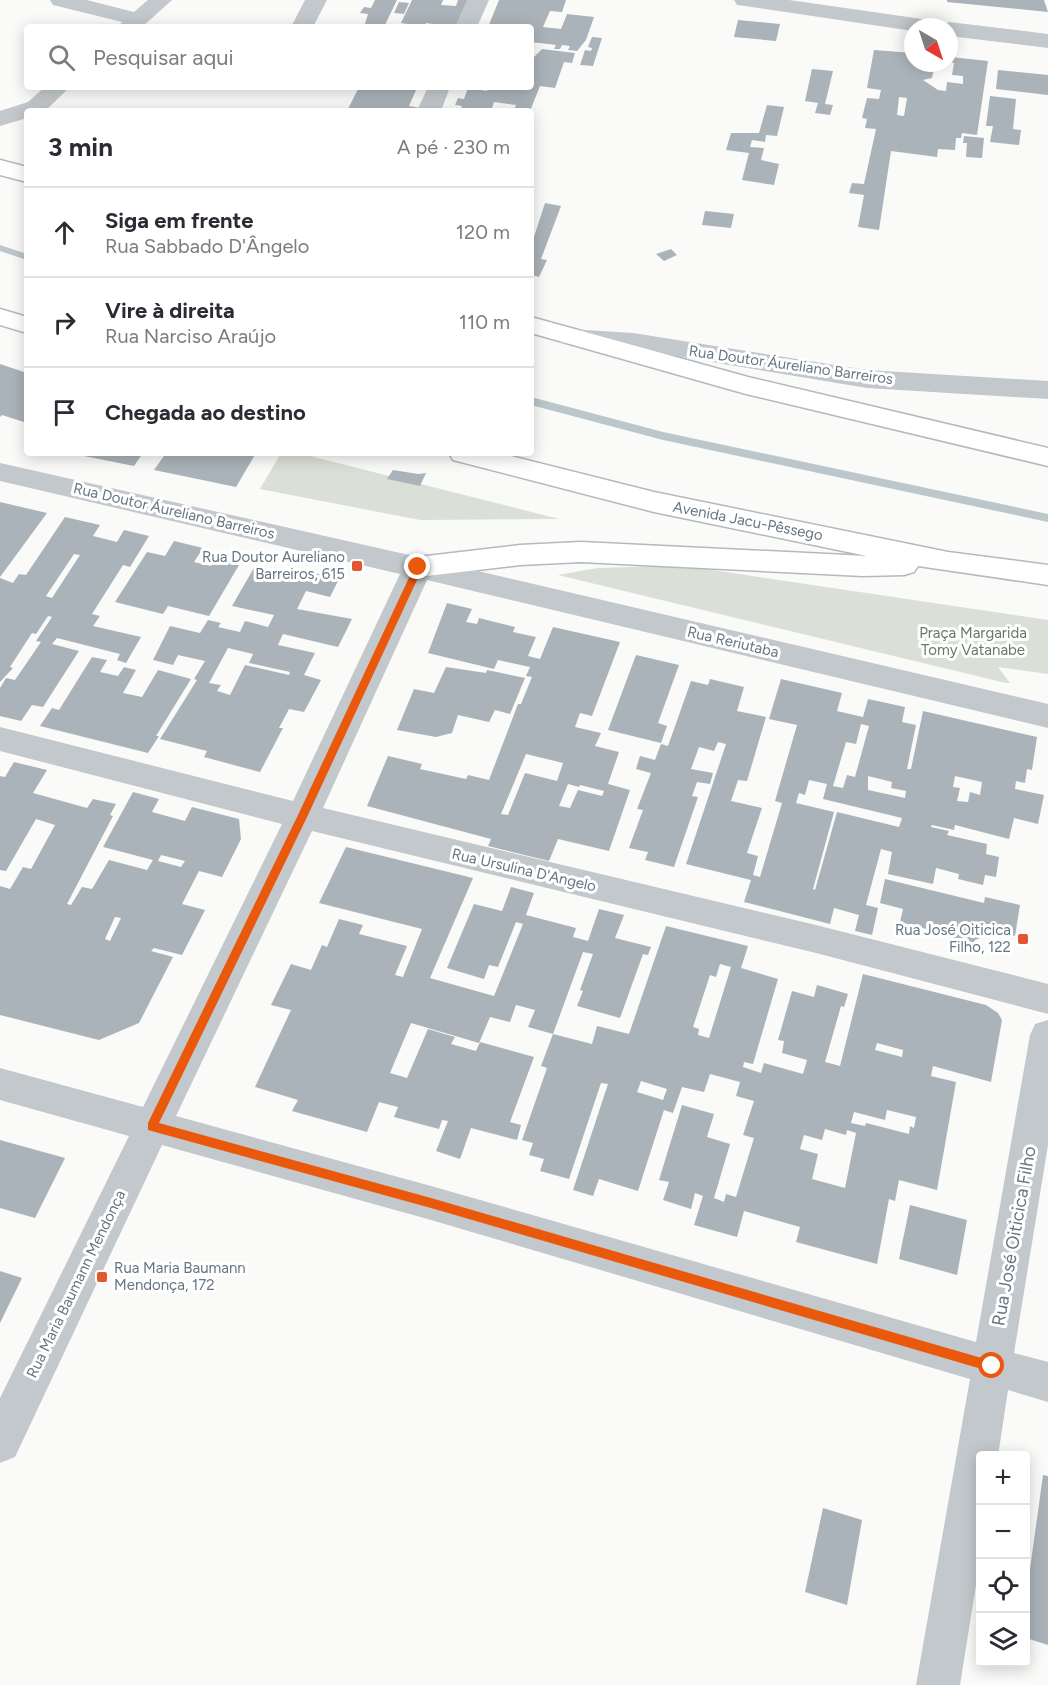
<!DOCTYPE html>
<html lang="pt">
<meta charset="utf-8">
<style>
:root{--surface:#fff;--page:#f7f7f7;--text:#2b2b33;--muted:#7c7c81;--line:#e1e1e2}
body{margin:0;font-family:Figtree,sans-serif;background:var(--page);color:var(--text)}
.controls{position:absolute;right:18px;bottom:18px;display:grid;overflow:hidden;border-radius:6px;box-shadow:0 3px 15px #0003}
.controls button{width:54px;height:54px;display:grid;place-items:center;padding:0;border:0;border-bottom:2px solid var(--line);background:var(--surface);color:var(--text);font:30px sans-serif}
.compass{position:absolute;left:904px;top:18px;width:54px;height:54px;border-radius:50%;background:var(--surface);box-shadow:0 3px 15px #0003;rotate:141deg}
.stop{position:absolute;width:18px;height:18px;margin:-14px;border:4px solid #ea580c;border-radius:50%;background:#fff}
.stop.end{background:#ea580c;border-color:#fff;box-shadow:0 2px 6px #0008}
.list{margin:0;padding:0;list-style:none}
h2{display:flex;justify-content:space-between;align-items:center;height:78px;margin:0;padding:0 24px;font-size:26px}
h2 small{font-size:20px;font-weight:400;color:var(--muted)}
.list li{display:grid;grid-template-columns:39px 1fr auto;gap:18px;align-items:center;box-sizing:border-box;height:90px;padding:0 24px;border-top:2px solid var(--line)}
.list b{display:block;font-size:22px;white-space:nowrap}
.list p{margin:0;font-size:20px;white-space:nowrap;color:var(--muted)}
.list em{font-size:20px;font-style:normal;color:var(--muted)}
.icon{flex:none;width:33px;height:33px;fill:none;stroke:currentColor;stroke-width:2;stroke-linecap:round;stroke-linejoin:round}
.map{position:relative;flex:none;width:1048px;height:1685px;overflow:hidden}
.search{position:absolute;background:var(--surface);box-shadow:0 3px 15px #0003;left:24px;top:24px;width:510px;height:66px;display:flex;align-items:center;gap:15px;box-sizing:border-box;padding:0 21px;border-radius:6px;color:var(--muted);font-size:22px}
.panel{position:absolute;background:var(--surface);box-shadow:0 3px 15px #0003;left:24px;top:108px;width:510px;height:348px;border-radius:6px}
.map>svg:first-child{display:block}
.green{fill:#dadfd7}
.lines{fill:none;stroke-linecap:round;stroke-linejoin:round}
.stream{fill:#bbc7cb;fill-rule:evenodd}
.building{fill:#aab3b9;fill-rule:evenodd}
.highway-casing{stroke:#b4b9bd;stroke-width:3}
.minor{fill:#c3c8cc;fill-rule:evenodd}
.highway{fill:#fff;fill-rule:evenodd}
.route{fill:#ea580c}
.poi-dot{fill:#e4572e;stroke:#fff;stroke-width:2}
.labels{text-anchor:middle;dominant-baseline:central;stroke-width:6;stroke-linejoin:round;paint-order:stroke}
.street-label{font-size:15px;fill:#657683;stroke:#fff}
.poi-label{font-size:15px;fill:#657683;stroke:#fff;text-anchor:end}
.park-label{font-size:15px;fill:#687a64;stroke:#fff}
.near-street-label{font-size:18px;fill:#657683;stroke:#fff}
</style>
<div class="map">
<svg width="1048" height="1685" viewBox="0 0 1048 1685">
<rect width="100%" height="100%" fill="#fafaf8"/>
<g class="green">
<path d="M281 453H298L559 519 420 520 260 489Z"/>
<path d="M663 566 699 568 1048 620V674L998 667 1010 683H1006L558 575 598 568Z"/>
</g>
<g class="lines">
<g class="stream">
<path d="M0 245 27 254V260L0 251Z"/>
<path d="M531 397 663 432 1048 514V522L663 440 531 405Z"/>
</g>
</g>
<g class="building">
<path d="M375 0H397L384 27H364L368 14 360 13 364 7 371 8Z"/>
<path d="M412 0H443L441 5 456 6 458 0H472L461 27H440V25L426 23 424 27H406L408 24 401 23Z"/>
<path d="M499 0H566L562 12 550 11 543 27 561 29 567 14 594 17 586 40 577 51 568 50 570 46 562 45 560 49H554L556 45 531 42V27H525L526 25 488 27Z"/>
<path d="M947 0H1044L1048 12 947 2Z"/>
<path d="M399 2 409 3 404 14 394 13Z"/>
<path d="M738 20 780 24 776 41 734 37Z"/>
<path d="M592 37 602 38 593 66 580 65 585 50 591 51 592 48 588 47Z"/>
<path d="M542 49 575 53 572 63 564 62 555 88 540 86 530 111H514L516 105 494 102 491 111H460L462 106 455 105 458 98 464 99 468 88 487 91 488 87H531V60Z"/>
<path d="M874 50 913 53V63H929L934 68 932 78 923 80 938 90 946 91 947 82 963 84V76L952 75 954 63 950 62 951 57 988 61 977 135 962 133 961 138H956L955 150 938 149 937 157 891 151 879 230 858 227 864 195 849 193 852 183 864 184 876 129 865 128 867 119 862 118 867 98 879 99 881 90 867 88ZM899 97 907 98 904 116 897 115Z"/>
<path d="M812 69 833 71 825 104 833 105 830 115 815 113 818 103 805 101Z"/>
<path d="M998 70 1048 75V95L996 89Z"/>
<path d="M359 87 416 90 409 106 420 108 419 111H347Z"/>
<path d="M990 96 1016 99 1013 129 1021 130 1019 145 990 142 993 126H986Z"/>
<path d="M767 105 784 107 777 136 766 135 765 142 752 140 750 147 764 148 761 160 779 164 774 185 742 180 749 153 726 150 731 133H759Z"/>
<path d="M964 136 984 138 982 158 966 157 967 143H963Z"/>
<path d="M545 203 561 206 541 259 547 260 539 277 531 275V246Z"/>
<path d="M705 211 734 214 731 228 702 225Z"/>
<path d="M671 249 677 255 664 261 656 254Z"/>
<path d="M0 364 27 373V390L24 393 27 394V423L2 415 0 417Z"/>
<path d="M85 453H143L134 466 84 456Z"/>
<path d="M166 453H256L236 487 154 470Z"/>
<path d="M393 470 418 474 426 473 420 486 387 479Z"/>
<path d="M0 502 47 513 0 577Z"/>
<path d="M65 517 100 525 93 536 117 542 124 530 149 536 130 567 123 565 92 614 100 616 93 626 141 637 126 663 117 660 120 654 57 638 52 644 79 651 43 707 32 705 21 721 0 716V688L6 678 15 680 41 642 36 641 52 617 48 616 36 634 32 633 10 667 13 668 0 682V578L13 583 19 574 26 575ZM74 554 80 555 52 598 46 596Z"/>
<path d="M174 541 203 548 194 562 211 566 215 559 239 565 209 616 168 606 163 614 115 602 147 552 165 556Z"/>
<path d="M255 566 295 574 298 569 339 579 330 597 306 591 297 609 352 619 338 647 283 634 278 645 315 653 304 675 321 680 304 712 289 709 279 728H283L260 772 204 757 207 751 160 739 197 680 194 679 205 661 178 655 173 665 153 660 170 626 200 633 208 620 221 623 218 627 240 632 245 621 268 627 274 615 232 606ZM228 648 253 654 249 663 290 672 289 675 245 665 230 695 217 691 221 685 209 683Z"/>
<path d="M447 603 472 609 466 622 477 624 479 618 515 627 513 632 536 637 528 656 540 659 553 627 620 642 592 716 580 713 575 727 601 733 595 746 619 752 608 784 630 790 609 851 558 839 549 861 488 846 491 839 367 806 388 756 422 764 420 769 466 779 468 775 489 780 518 704H521L532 677 526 676 530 667 498 660 494 669 428 653ZM526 754 563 763 557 781 525 773 508 815 501 814ZM568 784 579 787 580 785 604 791 602 796 578 790 570 808 559 806Z"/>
<path d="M636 655 679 665 658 723 667 726 661 743 608 730Z"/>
<path d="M92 657 107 660 100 672 118 676 124 667 136 670 123 693 142 697 158 670 191 679 156 736H159L148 753 40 726 52 708 59 710Z"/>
<path d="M446 667 486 673 487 670 525 678 510 714 495 710 489 722 458 715 452 733 436 737 397 730 414 689 434 693Z"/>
<path d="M710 679 744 687 737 711 766 717 747 781 738 780 731 801 762 808 747 853 758 856 753 875 760 877 782 803 775 801 797 725 769 719 781 679 842 693 837 711 863 717 868 699 905 707 902 722 916 725 907 769H911L923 711 1037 737 1032 770 1027 769 1025 783 1016 781 1015 789 1044 795 1038 824 1014 818 1009 839 955 825 954 830 932 825 931 827 949 831 947 835 987 844 986 854 999 857 996 877 985 875 983 885 958 879 959 874 936 868 933 884 888 874 892 852 881 849 866 905 878 908 872 935 855 931 859 915 834 908 830 924 744 902 751 880 686 864 726 744 718 742 714 751 699 747 691 769 713 773 710 784 697 782 692 796 698 797 674 867 645 860 648 852 629 848 643 810 637 809 651 773 636 769 640 756 655 760 661 744 668 746 691 681 708 685ZM861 724 869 726 855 777 847 775 843 788 833 786 846 742 856 744ZM868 776 892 782 891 788 906 791 905 798 868 790ZM955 776 982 782 980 795 970 792 968 802 957 801 960 788 953 787ZM809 780 827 784 823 799 902 818 899 827 837 812 815 890 813 889 834 812 796 803 799 793 805 795Z"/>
<path d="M14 762 47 770 33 793 87 808 93 799 116 804 110 815 113 816 67 904 71 905 82 887 92 889 109 860 147 870 153 860 103 847 133 792 159 799 152 812 185 821 192 807 239 819 241 839 222 877 199 871 182 904 205 910 182 955 154 948 151 951 173 957 139 1023 99 1040 0 1015V886L10 889 23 867 31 869 55 825 36 819 6 871 0 870V776L5 777ZM161 855 185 861 181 867 158 861ZM115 917 121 918 110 941 105 939Z"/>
<path d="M346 847 473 878 430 978 494 996 523 924 516 922 498 967 489 965 484 979 447 968 474 904 502 911 511 887 534 893 526 915 576 928 573 937 588 941 599 909 624 915 615 938 651 947 648 955 643 954 620 1018 577 1006 583 991 580 990 593 954 583 952 553 1034 528 1027 535 1010 516 1005 510 1022 490 1017 479 1043 411 1023 390 1073 407 1078 428 1029 455 1037 451 1044 476 1051 480 1042 534 1057 510 1122 521 1125 517 1140 471 1128 460 1159 436 1151 448 1121 442 1120 439 1129 394 1117 398 1107 379 1102 367 1132 292 1111 298 1100 255 1087 291 1010 271 1005 291 964 311 970 322 945 327 947 339 919 363 925 359 934 407 946 395 975 403 977 422 929 319 903Z"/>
<path d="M885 879 984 903 985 897 1020 905 1015 936 990 930 988 935 975 940 973 948 952 942 953 936 900 922 903 909 880 903Z"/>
<path d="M666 926 748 946 741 968 778 979 753 1064 744 1062 743 1067 761 1073 764 1063 803 1074 807 1060 782 1053 784 1041 778 1040 792 991 814 997 817 985 848 994 844 1007 841 1006 825 1062 840 1066 863 974 986 1005 998 1013 1002 1020 991 1082 933 1066 931 1076 956 1082 937 1190 899 1180 895 1201 889 1199 877 1264 796 1242 800 1227 744 1211 737 1237 694 1225 703 1196 695 1193 691 1209 663 1200 669 1182 659 1180 682 1105 714 1114 707 1137 730 1144 714 1198 724 1202 726 1194 736 1197 754 1138 743 1135 754 1101 736 1096 740 1082 710 1074 704 1092 682 1087 673 1113 664 1110 638 1191 599 1179 593 1196 573 1190 608 1084 601 1083 569 1179 540 1171 544 1159 529 1155 533 1143 522 1140 547 1068 541 1066 553 1034 592 1044 597 1026 629 1034ZM720 964 731 967 709 1038 698 1035 699 1029 693 1027 710 975 716 977ZM877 1043 903 1050 902 1057 875 1050ZM641 1081 667 1089 663 1100 637 1092ZM887 1110 916 1117 914 1128 910 1126 909 1134 866 1123 865 1126 851 1123 854 1112 885 1120ZM825 1129 846 1135 847 1130 856 1133 845 1188 812 1179 818 1154 800 1149 804 1135 822 1140Z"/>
<path d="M0 1140 65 1158 35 1218 0 1208Z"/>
<path d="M910 1205 967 1220 957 1275 899 1259Z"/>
<path d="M0 1271 22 1278 0 1323Z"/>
<path d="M1043 1475 1048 1476V1645L1026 1638V1598Z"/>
<path d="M823 1508 862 1520 847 1605 805 1592Z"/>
</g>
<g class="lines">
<g class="highway-casing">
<g id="highway">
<path d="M0 160 27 167V182L0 175Z"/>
<path d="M0 309 27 317V333L0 325Z"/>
<path d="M531 317 748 377 1048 448V466L746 394 531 333Z"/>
<path d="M449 453H499L654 492 948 552 1048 565V585L918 566 914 572 904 575 863 576 581 562 520 565 418 577 408 574 403 567 408 560 418 557 520 545 581 542 867 556 654 512 453 460Z"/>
</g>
</g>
<g class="minor">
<path d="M50 0H87L134 12 148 0H172L142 27H118L122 22 53 5Z"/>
<path d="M305 0H327L313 27H291Z"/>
<path d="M467 0H489L477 27H455Z"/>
<path d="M734 0H789L929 20 937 22 940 27 949 22 1048 34V48L949 36V27H913V31L745 6 737 5Z"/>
<path d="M45 87H70L45 111H27V118L0 126V111L28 102Z"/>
<path d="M428 87H450L441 111H417Z"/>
<path d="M570 329 633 333 867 370 1048 381V399L867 388 633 349 561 343 557 337 561 331Z"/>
<path d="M0 463 418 557 1048 704V728L427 580 323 808 816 925 1048 984V1014L816 953 312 831 176 1116 431 1186 976 1342 1030 1035 1035 1024 1048 1020V1145L1014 1353 1048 1362V1402L1008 1390 998 1456H980V1560L960 1685H916L970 1379 431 1220 162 1145 15 1457 0 1463V1398L129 1136 0 1100V1068L143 1107 282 824 0 751V727L293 801 400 574 0 481Z"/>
</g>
<use href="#highway" class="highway"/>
</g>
<path class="route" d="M418 564 423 567 308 815 159 1123 431 1198 992 1361 996 1362V1370L992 1372 431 1208 148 1130V1123L298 815 414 567Z"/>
<g class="poi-dot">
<rect x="351" y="560" width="12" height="12" rx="3"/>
<rect x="1017" y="933" width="12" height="12" rx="3"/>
<rect x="96" y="1271" width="12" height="12" rx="3"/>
</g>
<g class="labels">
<g class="street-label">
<text transform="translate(791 365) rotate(8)">Rua Doutor Áureliano Barreiros</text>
<text transform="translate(174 511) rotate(13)">Rua Doutor Áureliano Barreiros</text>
<text transform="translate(748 521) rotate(11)">Avenida Jacu-Pêssego</text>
<text transform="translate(733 642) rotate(13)">Rua Reriutaba</text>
<text transform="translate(524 870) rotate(13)">Rua Ursulina D'Angelo</text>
<text transform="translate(76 1284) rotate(-64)">Rua Maria Baumann Mendonça</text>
</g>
<g class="poi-label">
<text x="345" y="557">Rua Doutor Aureliano<tspan x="345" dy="17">Barreiros, 615</tspan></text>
<text x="1011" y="930">Rua José Oiticica<tspan x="1011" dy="17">Filho, 122</tspan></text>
<text x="114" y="1268" text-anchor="start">Rua Maria Baumann<tspan x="114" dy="17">Mendonça, 172</tspan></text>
</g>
<g class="park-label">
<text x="973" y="633">Praça Margarida<tspan x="973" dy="17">Tomy Vatanabe</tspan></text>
</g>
<g class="near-street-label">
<text transform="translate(1014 1236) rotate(-80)">Rua José Oiticica Filho</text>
</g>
</g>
</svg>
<div class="controls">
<button>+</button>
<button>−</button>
<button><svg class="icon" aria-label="locate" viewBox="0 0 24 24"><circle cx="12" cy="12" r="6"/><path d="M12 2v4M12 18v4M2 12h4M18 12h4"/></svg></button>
<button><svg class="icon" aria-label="layers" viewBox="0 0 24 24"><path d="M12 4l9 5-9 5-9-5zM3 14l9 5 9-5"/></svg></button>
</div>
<svg class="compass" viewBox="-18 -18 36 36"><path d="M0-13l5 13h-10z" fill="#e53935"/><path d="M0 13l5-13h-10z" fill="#7c7c81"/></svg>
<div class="stop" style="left:992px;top:1366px"></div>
<div class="stop end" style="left:418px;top:567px"></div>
<div class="search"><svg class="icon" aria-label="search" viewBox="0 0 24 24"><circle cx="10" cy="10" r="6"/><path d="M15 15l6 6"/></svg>Pesquisar aqui</div>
<section class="panel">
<h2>3 min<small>A pé · 230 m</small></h2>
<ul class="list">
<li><svg class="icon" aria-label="ahead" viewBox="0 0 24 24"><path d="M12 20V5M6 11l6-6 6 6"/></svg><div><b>Siga em frente</b><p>Rua Sabbado D'Ângelo</p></div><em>120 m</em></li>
<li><svg class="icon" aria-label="right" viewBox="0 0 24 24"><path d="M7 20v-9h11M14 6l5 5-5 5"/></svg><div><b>Vire à direita</b><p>Rua Narciso Araújo</p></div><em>110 m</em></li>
<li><svg class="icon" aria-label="arrive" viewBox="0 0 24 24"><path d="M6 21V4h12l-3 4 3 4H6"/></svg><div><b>Chegada ao destino</b></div></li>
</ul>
</section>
</div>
